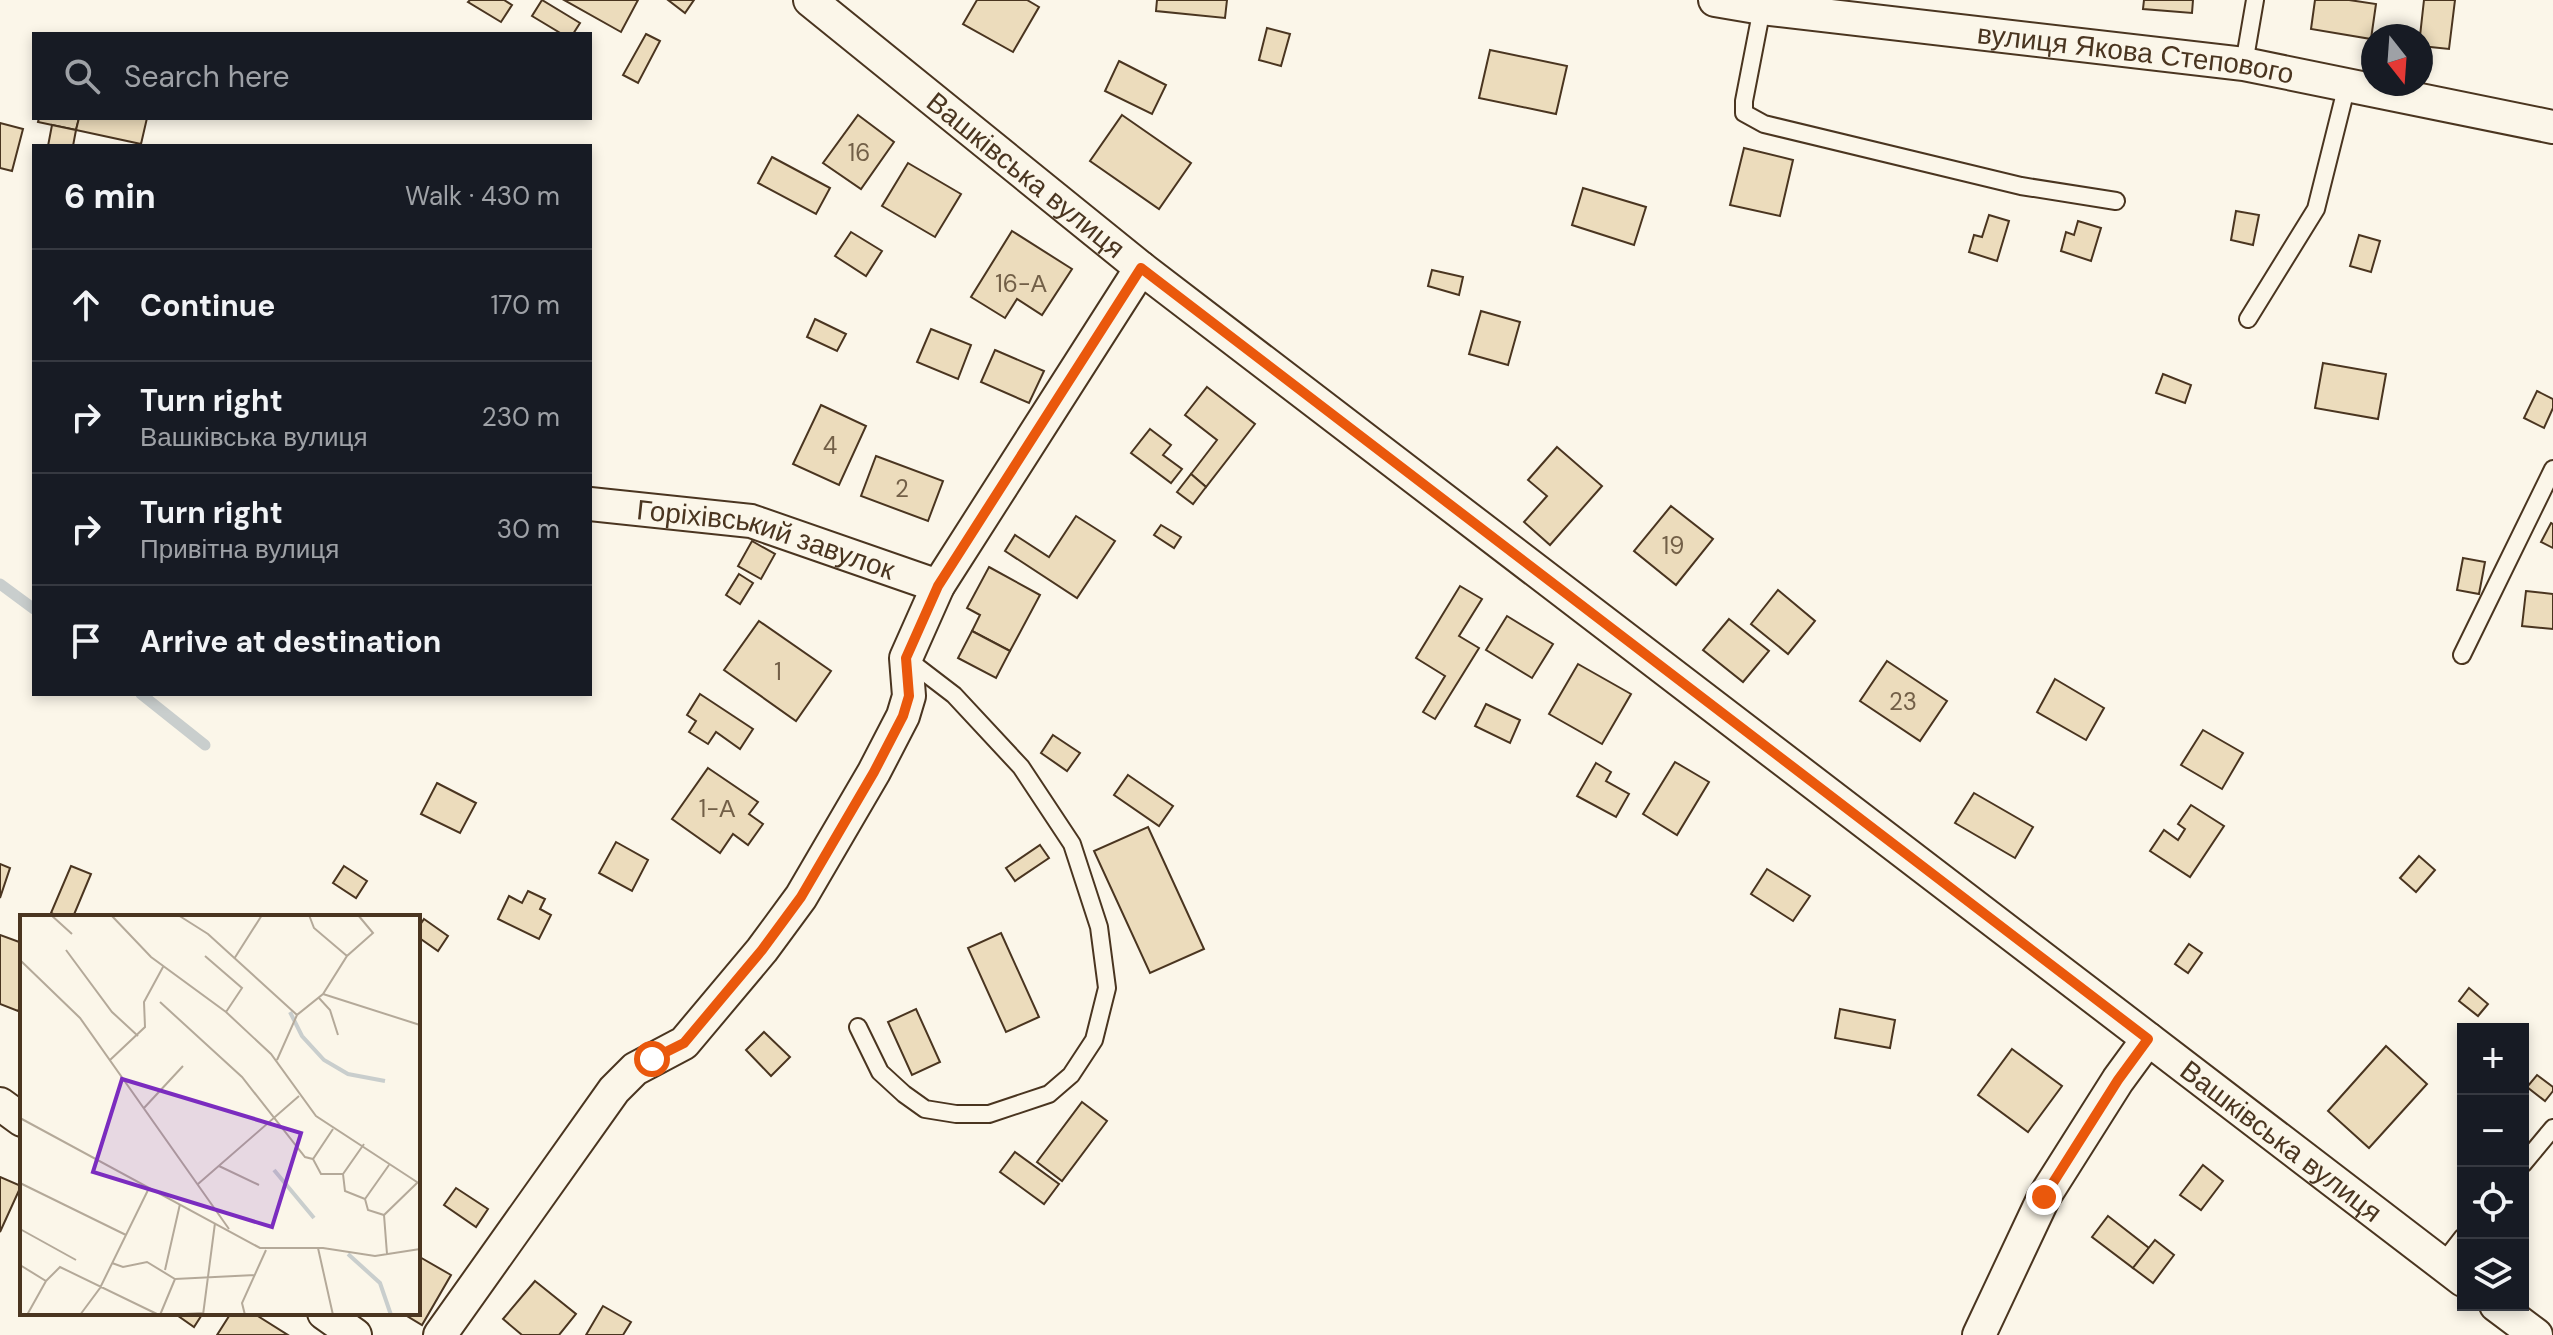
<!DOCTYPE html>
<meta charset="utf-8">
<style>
:root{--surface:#171b24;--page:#20242c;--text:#f1f3f6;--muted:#9ea1a6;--line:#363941}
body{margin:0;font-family:"DM Sans",sans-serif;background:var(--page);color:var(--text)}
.controls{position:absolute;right:24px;bottom:24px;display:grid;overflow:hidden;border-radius:0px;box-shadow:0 4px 12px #0003}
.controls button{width:72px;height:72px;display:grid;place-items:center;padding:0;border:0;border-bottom:2px solid var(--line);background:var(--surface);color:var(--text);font:40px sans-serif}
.compass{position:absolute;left:2361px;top:24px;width:72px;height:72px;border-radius:50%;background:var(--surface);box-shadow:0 4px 12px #0003;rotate:163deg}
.stop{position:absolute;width:24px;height:24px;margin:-18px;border:6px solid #ea580c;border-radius:50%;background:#fff}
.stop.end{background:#ea580c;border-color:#fff;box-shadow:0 2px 8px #0008}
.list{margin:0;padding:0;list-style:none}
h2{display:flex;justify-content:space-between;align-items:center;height:104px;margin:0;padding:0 32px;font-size:34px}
h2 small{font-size:26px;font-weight:400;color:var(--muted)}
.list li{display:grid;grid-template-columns:52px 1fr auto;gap:24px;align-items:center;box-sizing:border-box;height:112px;padding:0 32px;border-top:2px solid var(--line)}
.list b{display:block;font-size:30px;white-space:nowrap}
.list p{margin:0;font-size:26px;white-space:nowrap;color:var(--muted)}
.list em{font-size:26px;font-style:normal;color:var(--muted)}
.icon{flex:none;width:44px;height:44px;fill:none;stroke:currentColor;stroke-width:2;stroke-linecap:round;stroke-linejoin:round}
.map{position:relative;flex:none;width:2553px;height:1335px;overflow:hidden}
.search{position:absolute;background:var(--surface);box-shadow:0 4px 12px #0003;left:32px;top:32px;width:560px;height:88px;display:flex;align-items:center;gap:20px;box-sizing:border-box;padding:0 28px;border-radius:0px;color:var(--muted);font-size:30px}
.panel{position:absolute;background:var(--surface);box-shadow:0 4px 12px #0003;left:32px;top:144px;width:560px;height:552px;border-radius:0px}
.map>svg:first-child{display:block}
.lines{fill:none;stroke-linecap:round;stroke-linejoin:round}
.stream{stroke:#c9cecd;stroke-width:11}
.building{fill:#ecdcbc;stroke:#4a3520;stroke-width:2}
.lane-casing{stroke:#4a3520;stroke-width:20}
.street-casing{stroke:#4a3520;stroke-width:36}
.lane{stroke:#fbf6e9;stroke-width:16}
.street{stroke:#fbf6e9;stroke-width:32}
.route{stroke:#ea580c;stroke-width:10}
.labels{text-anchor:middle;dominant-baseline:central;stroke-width:6;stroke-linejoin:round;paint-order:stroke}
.number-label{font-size:24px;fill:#725f47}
.street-label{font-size:28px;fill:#4a3520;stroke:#fbf6e9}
.inset-river{fill:none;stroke:#c9cecd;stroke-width:4}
.inset-road{fill:none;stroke:#b4a999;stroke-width:2}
.view{fill:#7b2cbf;fill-opacity:0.15;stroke:#7b2cbf;stroke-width:4}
.inset-edge{fill:none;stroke:#4a3520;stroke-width:4}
</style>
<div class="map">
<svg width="2553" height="1335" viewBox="0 0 2553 1335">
<rect width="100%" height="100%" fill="#fbf6e9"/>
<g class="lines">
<g class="stream">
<path d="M0 584 34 609"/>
<path d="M141 694 205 745"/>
</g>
</g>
<g class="building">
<path d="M470 0H504L512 5 501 22 468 2Z"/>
<path d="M542 0 580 23 573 34H562L532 16Z"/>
<path d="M564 0H638L621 32Z"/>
<path d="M668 0H694L685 13Z"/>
<path d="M977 0H1027L1039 7 1013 52 963 24Z"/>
<path d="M1157 0H1227L1225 18 1156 11Z"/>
<path d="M2144 0H2193L2192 13 2143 9Z"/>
<path d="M2315 0H2349L2376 4 2371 39 2311 29Z"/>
<path d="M2424 0H2455L2449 49 2421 46 2420 36Z"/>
<path d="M1267 28 1290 34 1281 66 1259 60Z"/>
<path d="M646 34 660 41 638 83 623 75Z"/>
<path d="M1490 50 1567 66 1556 114 1479 98Z"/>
<path d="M1119 61 1166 85 1152 114 1105 91Z"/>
<path d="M858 115 894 142 861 189 823 163Z"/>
<path d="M1122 115 1191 163 1159 209 1090 161Z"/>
<path d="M39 118H79L76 130 38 122Z"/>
<path d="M79 118H147L141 144 76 130Z"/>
<path d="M0 123 23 129 12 171 0 168Z"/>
<path d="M52 125 76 130 73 146H48Z"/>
<path d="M1744 148 1793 160 1780 216 1730 205Z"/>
<path d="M772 157 830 188 816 214 758 183Z"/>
<path d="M908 163 961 194 935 237 882 206Z"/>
<path d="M1583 188 1646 207 1634 245 1572 225Z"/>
<path d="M2236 211 2259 215 2253 245 2231 240Z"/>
<path d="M1989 215 2009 221 1997 261 1969 252 1974 235 1982 237Z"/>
<path d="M2078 221 2101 228 2091 261 2061 251 2066 232 2074 235Z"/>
<path d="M1012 231 1072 269 1042 315 1017 299 1005 318 971 297Z"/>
<path d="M851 232 882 251 866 276 835 256Z"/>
<path d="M2359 235 2380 241 2371 272 2350 266Z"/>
<path d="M1432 270 1463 277 1459 295 1428 286Z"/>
<path d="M1481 311 1520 322 1508 365 1469 354Z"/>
<path d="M815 319 846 334 837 351 807 337Z"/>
<path d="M931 329 971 345 958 379 917 362Z"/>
<path d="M995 350 1044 371 1029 403 981 382Z"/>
<path d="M2323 363 2386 374 2378 419 2315 408Z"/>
<path d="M2163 374 2191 385 2185 403 2156 393Z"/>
<path d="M1207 387 1255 424 1206 487 1191 474 1217 440 1185 415Z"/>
<path d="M2537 391 2553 399V408L2544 428 2524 418Z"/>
<path d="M821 405 866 426 839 485 793 464Z"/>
<path d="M1150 429 1171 445 1163 455 1182 469 1171 483 1131 453Z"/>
<path d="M1557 447 1602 486 1550 545 1524 522 1547 496 1528 480Z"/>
<path d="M876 456 943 481 928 521 861 496Z"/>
<path d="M1191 474 1206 487 1193 504 1177 492Z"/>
<path d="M1671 506 1713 539 1676 585 1634 551Z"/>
<path d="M1076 516 1115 541 1077 598 1005 551 1015 535 1049 557Z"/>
<path d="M2551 523 2553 524V548L2541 542Z"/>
<path d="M1161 525 1181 537 1174 548 1154 535Z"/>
<path d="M752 541 775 554 761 579 738 566Z"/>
<path d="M2463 558 2485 562 2479 594 2457 590Z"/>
<path d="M989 567 1040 595 1010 651 972 631 980 615 967 608Z"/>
<path d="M739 574 753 583 740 604 726 595Z"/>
<path d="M1460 586 1482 599 1459 636 1479 648 1435 719 1423 712 1445 676 1416 658Z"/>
<path d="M1778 590 1815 621 1788 654 1751 624Z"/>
<path d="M2526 591 2553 594V629L2522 626Z"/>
<path d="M1507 616 1553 644 1532 678 1486 650Z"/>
<path d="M1729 619 1769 651 1743 682 1703 650Z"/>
<path d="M759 621 831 671 796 721 724 670Z"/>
<path d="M972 631 1010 651 996 678 958 658Z"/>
<path d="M1887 661 1947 701 1920 741 1860 701Z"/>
<path d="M1578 664 1631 694 1602 744 1549 714Z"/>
<path d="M2055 679 2104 708 2086 740 2037 712Z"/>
<path d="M700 694 753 729 740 749 716 732 708 744 689 732 696 721 687 715Z"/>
<path d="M1486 704 1520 720 1510 743 1475 726Z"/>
<path d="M2203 730 2243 753 2222 789 2181 765Z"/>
<path d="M1053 735 1080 753 1067 771 1041 753Z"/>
<path d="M1675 762 1709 782 1677 835 1643 814Z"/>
<path d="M1596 763 1611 772 1606 781 1629 794 1616 817 1577 796Z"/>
<path d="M708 768 758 802 749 814 763 824 748 845 733 834 720 853 672 819Z"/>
<path d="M1128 775 1173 806 1159 826 1114 795Z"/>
<path d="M437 783 476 803 460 833 421 814Z"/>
<path d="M1974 793 2033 827 2015 858 1955 823Z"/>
<path d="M2191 805 2224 826 2190 877 2150 851 2164 830 2178 840 2185 829 2178 824Z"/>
<path d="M1148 827 1204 949 1150 973 1094 851Z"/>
<path d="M616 842 648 860 632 891 599 873Z"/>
<path d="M1040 845 1049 858 1015 881 1006 868Z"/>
<path d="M2419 856 2435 870 2416 892 2400 878Z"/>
<path d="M0 864 10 868 0 898Z"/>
<path d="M71 866 91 874 73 917H60L51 913Z"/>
<path d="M344 866 367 881 356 898 333 883Z"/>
<path d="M1767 869 1810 896 1793 921 1751 894Z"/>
<path d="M528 891 545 899 540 909 551 915 539 939 498 919 509 896 522 903Z"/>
<path d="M424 919 448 936 438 951 418 937V928Z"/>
<path d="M1001 933 1039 1017 1006 1032 968 948Z"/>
<path d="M0 935 22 943V1003L18 1011 0 1004Z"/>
<path d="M2189 944 2202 953 2188 973 2175 964Z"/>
<path d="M2469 988 2488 1004 2478 1016 2459 1001Z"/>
<path d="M916 1009 940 1062 912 1075 888 1022Z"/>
<path d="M1840 1009 1895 1020 1890 1048 1835 1038Z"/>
<path d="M764 1032 790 1057 771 1076 746 1050Z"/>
<path d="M2386 1046 2427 1084 2369 1148 2328 1111Z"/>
<path d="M2012 1049 2062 1086 2028 1132 1978 1095Z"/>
<path d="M2537 1075 2553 1087V1091L2545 1101 2527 1087Z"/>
<path d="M1082 1102 1107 1121 1062 1181 1037 1162Z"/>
<path d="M1015 1152 1059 1184 1044 1204 1000 1172Z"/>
<path d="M2203 1165 2223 1181 2201 1210 2180 1195Z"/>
<path d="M0 1177 21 1186 0 1232Z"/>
<path d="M456 1188 488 1209 476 1227 444 1205Z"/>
<path d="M2108 1216 2149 1248 2133 1268 2092 1237Z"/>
<path d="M2155 1240 2174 1255 2153 1283 2133 1268Z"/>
<path d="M418 1256 451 1275 422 1325 402 1313H418Z"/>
<path d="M535 1281 576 1314 559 1335H522L503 1319Z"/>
<path d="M603 1306 631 1322 623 1335H586Z"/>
<path d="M174 1313H203L194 1327Z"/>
<path d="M231 1313H253L288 1335H217Z"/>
</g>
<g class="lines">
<g class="lane-casing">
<g id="lane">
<path d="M1762 8 1744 101V113L1764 124 2021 186 2116 201"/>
<path d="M2244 64 2255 0"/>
<path d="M2248 319 2316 209 2347 85"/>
<path d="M2462 655 2553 469"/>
<path d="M858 1027 880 1072 904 1094 925 1109 956 1114H989L1049 1094 1071 1075 1094 1040 1107 988 1099 927 1072 844 1021 767 954 695 907 659"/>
<path d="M2523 1164 2553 1128"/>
<path d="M2442 1264 2463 1237"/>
</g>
</g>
<g class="street-casing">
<g id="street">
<path id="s1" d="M810 0 1141 268 2463 1280"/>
<path id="s2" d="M1715 0 1762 8 2244 64 2553 127"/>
<path id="s3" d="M590 504 751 521 938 586"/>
<path d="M0 1104 22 1120"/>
<path d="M2496 1305 2536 1335"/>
<path d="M324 1313 355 1335"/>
<path d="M440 1335 614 1090 635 1069 684 1043 762 950 801 897 874 772 903 716 909 696 906 658 938 586 1141 268"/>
<path d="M1979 1335 2044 1197 2118 1080 2148 1039"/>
</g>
</g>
<use href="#lane" class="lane"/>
<use href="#street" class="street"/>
</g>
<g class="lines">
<path class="route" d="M652 1059 684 1043 762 950 801 897 874 772 903 716 909 696 906 658 938 586 1141 268 2148 1039 2118 1080 2044 1197"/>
</g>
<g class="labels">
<g class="number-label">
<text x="859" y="152">16</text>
<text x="1021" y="283">16-А</text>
<text x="830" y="445">4</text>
<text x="902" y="488">2</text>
<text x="1673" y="545">19</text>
<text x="778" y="671">1</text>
<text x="1903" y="701">23</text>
<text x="717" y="808">1-А</text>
</g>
<g class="street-label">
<text stroke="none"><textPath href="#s2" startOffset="424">вулиця Якова Степового</textPath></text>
<text stroke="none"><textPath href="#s1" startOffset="278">Вашківська вулиця</textPath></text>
<text stroke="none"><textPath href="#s3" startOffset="180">Горіхівський завулок</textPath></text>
<text stroke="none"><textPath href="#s1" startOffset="1862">Вашківська вулиця</textPath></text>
</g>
</g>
<g transform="translate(20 915)">
<rect width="400" height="400" fill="#fbf6e9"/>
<path class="inset-river" d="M270 97 282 121 304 145 328 159 365 166M254 255 294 303M328 339 360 368 371 400"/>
<path class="inset-road" d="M31 0 52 19M91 0 131 42 206 97 251 139 296 201 400 269M158 0 188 19 277 100M289 0 294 13 327 41M46 35 92 97 118 121M185 41 222 73 206 97M214 44 242 0M0 45 60 103 209 314M303 79 400 110M299 83 310 95 318 120M140 87 222 162 285 242 293 244 313 214M90 145 125 112 124 87 143 52M257 145 277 100 303 79 327 41 353 18 338 0M124 193 163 151M0 203 240 333H303L355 341 400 334M293 244 301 259H323L344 229M199 251 239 270M323 259 325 276 345 284M0 268 106 320M178 269 279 181M345 284 348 295 364 300 397 268M345 284 369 250M364 300 367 339M0 314 56 345M298 333 313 400M92 348 103 352 127 347 155 364 235 360M0 350 26 366 40 352 139 400M145 355 160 289M7 400 26 366M60 400 80 373 129 273M140 400 155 364M145 400 183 398M183 400 195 308M225 400 222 388 246 335"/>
<path class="view" d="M102 164 281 218 252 312 73 257Z"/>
<rect width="400" height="400" class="inset-edge"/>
</g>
</svg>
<div class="controls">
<button>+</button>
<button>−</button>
<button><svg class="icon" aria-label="locate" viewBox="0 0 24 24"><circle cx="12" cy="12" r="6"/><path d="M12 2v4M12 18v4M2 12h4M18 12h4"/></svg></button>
<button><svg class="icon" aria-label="layers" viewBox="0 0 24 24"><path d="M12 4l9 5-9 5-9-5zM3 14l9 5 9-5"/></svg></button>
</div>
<svg class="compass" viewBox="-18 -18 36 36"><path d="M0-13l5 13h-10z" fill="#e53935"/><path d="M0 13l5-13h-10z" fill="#9ea1a6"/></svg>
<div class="stop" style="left:652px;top:1059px"></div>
<div class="stop end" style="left:2044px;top:1197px"></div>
<div class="search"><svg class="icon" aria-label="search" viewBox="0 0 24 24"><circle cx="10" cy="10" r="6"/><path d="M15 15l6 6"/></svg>Search here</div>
<section class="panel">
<h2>6 min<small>Walk · 430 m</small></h2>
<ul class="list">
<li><svg class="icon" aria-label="ahead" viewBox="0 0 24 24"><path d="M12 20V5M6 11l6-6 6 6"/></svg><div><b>Continue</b></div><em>170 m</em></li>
<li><svg class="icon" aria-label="right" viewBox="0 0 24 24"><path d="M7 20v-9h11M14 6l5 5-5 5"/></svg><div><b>Turn right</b><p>Вашківська вулиця</p></div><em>230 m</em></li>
<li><svg class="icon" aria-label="right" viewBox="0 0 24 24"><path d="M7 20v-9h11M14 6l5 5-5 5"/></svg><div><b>Turn right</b><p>Привітна вулиця</p></div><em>30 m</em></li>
<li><svg class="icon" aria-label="arrive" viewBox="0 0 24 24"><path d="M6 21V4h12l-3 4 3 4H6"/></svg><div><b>Arrive at destination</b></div></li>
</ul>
</section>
</div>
